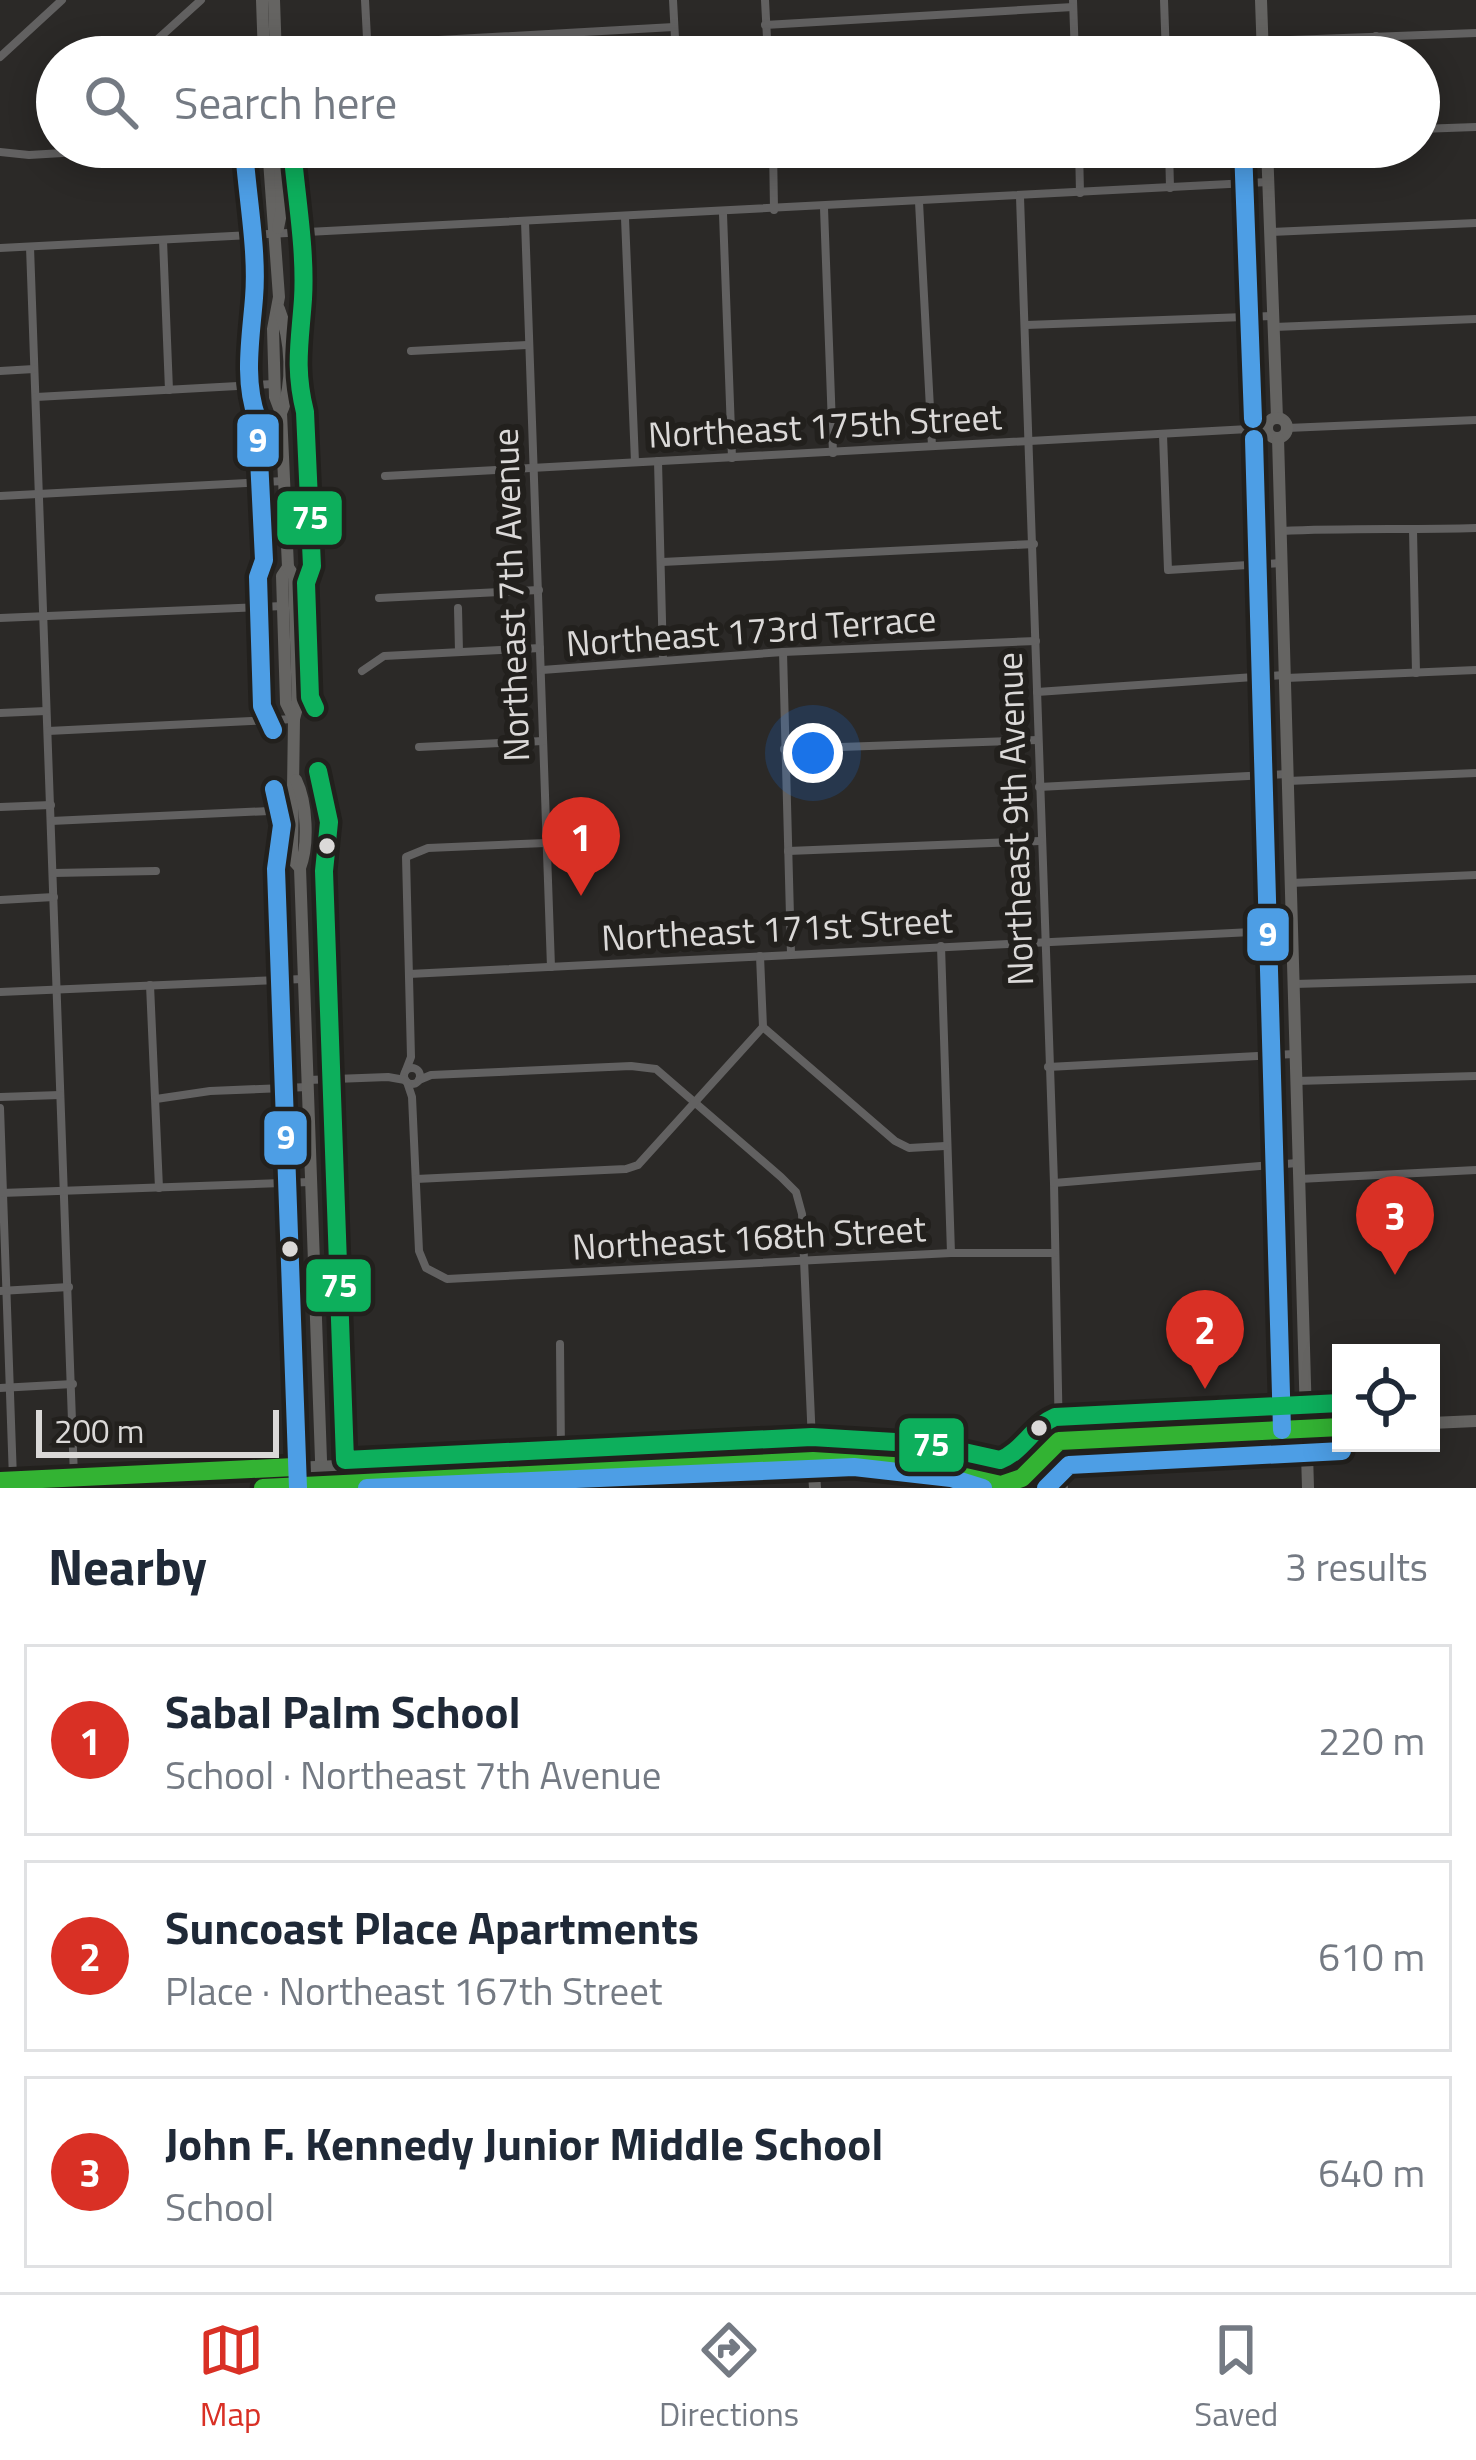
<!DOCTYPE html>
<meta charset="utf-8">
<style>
:root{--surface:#fff;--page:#f6f6f7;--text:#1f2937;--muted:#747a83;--line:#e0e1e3;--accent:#d93025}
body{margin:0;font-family:"Titillium Web",sans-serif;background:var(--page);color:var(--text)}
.controls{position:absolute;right:36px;bottom:36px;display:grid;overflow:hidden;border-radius:0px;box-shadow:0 6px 30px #0003}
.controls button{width:108px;height:108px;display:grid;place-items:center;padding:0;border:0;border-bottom:3px solid var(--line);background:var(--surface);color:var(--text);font:60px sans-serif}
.scale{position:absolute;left:36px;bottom:30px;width:243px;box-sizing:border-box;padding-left:12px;border:6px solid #dbd9d8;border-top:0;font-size:33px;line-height:42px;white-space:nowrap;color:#dbd9d8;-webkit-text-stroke:9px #22201d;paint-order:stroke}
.you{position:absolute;left:813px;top:753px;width:42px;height:42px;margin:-30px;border:9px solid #fff;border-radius:50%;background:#1a73e8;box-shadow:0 0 0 18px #1a73e833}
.badge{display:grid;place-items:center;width:78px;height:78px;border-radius:50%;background:var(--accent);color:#fff;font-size:39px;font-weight:700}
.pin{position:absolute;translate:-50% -99px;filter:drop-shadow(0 3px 6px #0008)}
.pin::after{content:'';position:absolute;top:63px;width:42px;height:36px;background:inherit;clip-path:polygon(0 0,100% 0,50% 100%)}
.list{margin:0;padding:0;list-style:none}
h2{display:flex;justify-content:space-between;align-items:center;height:156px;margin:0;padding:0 48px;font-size:51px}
h2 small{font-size:39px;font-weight:400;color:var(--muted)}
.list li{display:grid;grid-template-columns:78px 1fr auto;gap:36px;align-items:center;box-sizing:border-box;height:192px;margin:0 24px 24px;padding:0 24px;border:3px solid var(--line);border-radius:0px}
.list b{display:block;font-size:45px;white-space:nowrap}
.list p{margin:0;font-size:39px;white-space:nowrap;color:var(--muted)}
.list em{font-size:39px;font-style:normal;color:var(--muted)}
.icon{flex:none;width:66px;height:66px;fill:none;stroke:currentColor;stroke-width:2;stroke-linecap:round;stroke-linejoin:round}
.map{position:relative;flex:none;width:1476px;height:1488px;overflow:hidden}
.search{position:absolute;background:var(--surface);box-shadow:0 6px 30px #0003;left:36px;right:36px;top:36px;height:132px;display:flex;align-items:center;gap:30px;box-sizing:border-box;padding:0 42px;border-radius:66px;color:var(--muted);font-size:45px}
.sheet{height:804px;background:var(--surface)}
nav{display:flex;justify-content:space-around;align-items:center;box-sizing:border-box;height:168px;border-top:3px solid var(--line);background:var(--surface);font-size:33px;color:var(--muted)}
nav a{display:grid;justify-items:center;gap:6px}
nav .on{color:var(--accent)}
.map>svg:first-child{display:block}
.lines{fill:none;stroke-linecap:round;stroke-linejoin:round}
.street{stroke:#626161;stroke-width:8}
.secondary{stroke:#656462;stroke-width:12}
.primary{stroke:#626260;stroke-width:12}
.bus-1-casing{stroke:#22201d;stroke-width:27}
.bus-2-casing{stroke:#22201d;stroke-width:27}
.bus-3-casing{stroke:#22201d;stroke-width:27}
.bus-1{stroke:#33b333;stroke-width:18}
.bus-2{stroke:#4d9ee5;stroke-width:18}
.bus-3{stroke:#0daf5c;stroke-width:18}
.bus-dot{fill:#dbd9d8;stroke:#22201d;stroke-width:4.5}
.labels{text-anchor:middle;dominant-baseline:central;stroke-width:12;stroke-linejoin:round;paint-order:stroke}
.street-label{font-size:36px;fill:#dbd9d8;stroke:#22201d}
.line-badge{stroke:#22201d;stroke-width:4.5}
.badge-label{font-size:33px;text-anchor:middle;font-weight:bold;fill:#fff}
</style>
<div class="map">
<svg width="1476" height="1488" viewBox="0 0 1476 1488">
<rect width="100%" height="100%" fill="#2b2927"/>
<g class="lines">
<g class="street">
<path d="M365 0 368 57"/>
<path d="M673 0 676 57"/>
<path d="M765 0 768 57"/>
<path d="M1073 0 1075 57"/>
<path d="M1164 0 1166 57"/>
<path d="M765 25 1073 7"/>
<path d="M1376 36 1377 57"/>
<path d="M1262 41 1476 33"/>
<path d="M367 44 674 27"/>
<path d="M0 57 62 0"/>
<path d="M138 57 201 0"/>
<path d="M1419 129 1476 127"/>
<path d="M773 147 774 210"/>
<path d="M1079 147 1080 193"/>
<path d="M1169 147 1170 188"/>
<path d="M0 152 29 155 164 147"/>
<path d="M1020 197 1054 1183 1059 1441"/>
<path d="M919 202 932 446"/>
<path d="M824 208 833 453"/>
<path d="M723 214 732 458"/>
<path d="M625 218 635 462"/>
<path d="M525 221 551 967"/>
<path d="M1271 232 1476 223"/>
<path d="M163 240 169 390"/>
<path d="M30 247 74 1477"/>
<path d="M0 248 1268 182"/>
<path d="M1026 325 1274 316"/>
<path d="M1274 327 1476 319"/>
<path d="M411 351 527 345"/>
<path d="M0 371 34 369"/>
<path d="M36 397 274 384"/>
<path d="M1287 428 1476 420"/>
<path d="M1163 435 1168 570 1281 563"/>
<path d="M658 461 663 660"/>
<path d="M385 476 1267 428"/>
<path d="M0 496 284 481"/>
<path d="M1413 530 1416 673"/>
<path d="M1282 531C1347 528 1411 530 1476 528"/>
<path d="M662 562 1034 544"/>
<path d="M379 598 539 590"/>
<path d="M458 608 459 652"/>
<path d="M0 618 283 606"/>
<path d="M783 652 791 954"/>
<path d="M542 670 783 652 1036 641"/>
<path d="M362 671 384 656 540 648"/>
<path d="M1286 678 1476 670"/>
<path d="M1037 692 1284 675"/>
<path d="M0 713 46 711"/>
<path d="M48 731 294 719"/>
<path d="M419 747 543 741"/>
<path d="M784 749 1038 740"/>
<path d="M1288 781 1476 773"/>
<path d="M1039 787 1287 774"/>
<path d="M0 807 51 805"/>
<path d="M51 821 291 810"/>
<path d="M788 851 1040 841"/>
<path d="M53 873 156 871"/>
<path d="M1291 883 1476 875"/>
<path d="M0 900 54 897"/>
<path d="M941 946 951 1253"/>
<path d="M409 974 1291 930"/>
<path d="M1294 984 1476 979"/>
<path d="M150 985 159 1188"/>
<path d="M0 992 303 979"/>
<path d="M763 1027 895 1141 909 1148 945 1146"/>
<path d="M1048 1067 1294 1054"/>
<circle cx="412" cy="1076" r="8"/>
<path d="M406 1070 411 1057 406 857 428 848 546 843"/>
<path d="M308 1080 388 1077 405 1080"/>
<path d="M419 1080 431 1075 631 1066 656 1069 781 1177 796 1192 802 1214 812 1442"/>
<path d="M1296 1081 1476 1076"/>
<path d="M407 1082 412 1097 419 1251 426 1268 447 1279 951 1253H1054"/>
<path d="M0 1097 60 1095"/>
<path d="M156 1099 210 1091 308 1087"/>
<path d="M0 1108 13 1479"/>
<path d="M416 1179 626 1169 638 1165 763 1027 760 956"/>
<path d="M1299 1179 1476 1170"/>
<path d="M1054 1183 1297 1163"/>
<path d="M1 1193 310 1182"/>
<path d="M0 1291 69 1287"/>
<path d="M560 1344 561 1455"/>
<path d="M0 1388 73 1384"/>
</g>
<g class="secondary">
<path d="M262 0 264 57"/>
<path d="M274 0 276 57"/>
<path d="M1261 0 1263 57"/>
<path d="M268 147 279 297 273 329 275 397 281 413 288 567 282 576 286 703 294 719"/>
<path d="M1267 147 1277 418"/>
<path d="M278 228 282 208 279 147"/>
<path d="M279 309C291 339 294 384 281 413"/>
<circle cx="1277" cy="428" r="10"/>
<path d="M1278 438 1308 1488"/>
<path d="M288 567 294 576 298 704 294 719 292 859 300 868"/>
<path d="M296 780C307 802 309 845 300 868L322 1488"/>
<path d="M1431 1423 1476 1421"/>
<path d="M812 1443 815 1488"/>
<path d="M1027 1474 1059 1441 1341 1427"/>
</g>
<g class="primary">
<path d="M0 1481 855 1443 956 1454 1062 1488"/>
<path d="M263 1488 813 1461 925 1468 1011 1488"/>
</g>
<g class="bus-1-casing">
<g id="bus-1">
<path d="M0 1481 294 1467"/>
<path d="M263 1488 813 1461 925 1468 1001 1485 1022 1478 1059 1441 1341 1427"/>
</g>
</g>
<g class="bus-2-casing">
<g id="bus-2">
<path d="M1243 148 1253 419"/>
<path d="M244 149C247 195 258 252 254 298 251 337 243 380 257 418L264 560 258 577 262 706 273 730"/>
<path d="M1254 439 1282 1430"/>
<path d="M274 789 282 825 276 869 298 1488"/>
<path d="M367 1488 854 1467 951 1478 983 1488"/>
<path d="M1046 1488 1069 1465 1342 1451"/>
</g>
</g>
<g class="bus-3-casing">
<g id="bus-3">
<path d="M292 147C296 196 306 250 303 299 300 342 294 368 305 412L312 566 306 583 310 697 315 708"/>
<path d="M318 771 329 822 324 871 345 1460 812 1437 928 1444 1000 1460C1022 1452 1033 1426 1055 1417L1340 1403"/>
</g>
</g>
<use href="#bus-1" class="bus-1"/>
<use href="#bus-2" class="bus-2"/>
<use href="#bus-3" class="bus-3"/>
</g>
<g class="bus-dot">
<circle cx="327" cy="846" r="10"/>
<circle cx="290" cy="1249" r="10"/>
<circle cx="1039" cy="1428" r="10"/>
</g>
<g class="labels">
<g class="street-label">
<text transform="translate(825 425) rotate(-3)">Northeast 175th Street</text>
<text transform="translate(510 595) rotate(-92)">Northeast 7th Avenue</text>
<text transform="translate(751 630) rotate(-4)">Northeast 173rd Terrace</text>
<text transform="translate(1014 819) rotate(-92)">Northeast 9th Avenue</text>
<text transform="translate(777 928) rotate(-3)">Northeast 171st Street</text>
<text transform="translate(749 1237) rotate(-3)">Northeast 168th Street</text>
</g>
</g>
<g class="line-badge">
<rect x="235" y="412" width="46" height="57" rx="12" fill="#4d9ee5"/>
<rect x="275" y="489" width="69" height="58" rx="12" fill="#0daf5c"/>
<rect x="1245" y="906" width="46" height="57" rx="12" fill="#4d9ee5"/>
<rect x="262" y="1109" width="47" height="58" rx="12" fill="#4d9ee5"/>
<rect x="304" y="1257" width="69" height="57" rx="12" fill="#0daf5c"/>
<rect x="897" y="1416" width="69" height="58" rx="12" fill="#0daf5c"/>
</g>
<g class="badge-label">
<text x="258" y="452">9</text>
<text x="310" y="529">75</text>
<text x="1268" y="946">9</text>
<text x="286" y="1149">9</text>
<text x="339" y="1297">75</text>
<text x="931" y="1456">75</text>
</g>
</svg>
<div class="controls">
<button><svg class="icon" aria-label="locate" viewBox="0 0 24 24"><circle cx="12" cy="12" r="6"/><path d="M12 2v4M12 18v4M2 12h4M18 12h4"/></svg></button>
</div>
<div class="scale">200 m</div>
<div class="you"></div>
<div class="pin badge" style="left:581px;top:896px">1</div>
<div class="pin badge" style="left:1205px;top:1389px">2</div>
<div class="pin badge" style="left:1395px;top:1275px">3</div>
<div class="search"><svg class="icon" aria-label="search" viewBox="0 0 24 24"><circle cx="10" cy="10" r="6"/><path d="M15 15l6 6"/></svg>Search here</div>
</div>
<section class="sheet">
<h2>Nearby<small>3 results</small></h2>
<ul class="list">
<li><span class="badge">1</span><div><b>Sabal Palm School</b><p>School · Northeast 7th Avenue</p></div><em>220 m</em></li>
<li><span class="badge">2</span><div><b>Suncoast Place Apartments</b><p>Place · Northeast 167th Street</p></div><em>610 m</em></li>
<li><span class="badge">3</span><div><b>John F. Kennedy Junior Middle School</b><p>School</p></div><em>640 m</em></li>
</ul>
</section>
<nav>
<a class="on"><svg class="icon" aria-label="map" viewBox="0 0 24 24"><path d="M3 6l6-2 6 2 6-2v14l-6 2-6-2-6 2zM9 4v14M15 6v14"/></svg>Map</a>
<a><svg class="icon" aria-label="directions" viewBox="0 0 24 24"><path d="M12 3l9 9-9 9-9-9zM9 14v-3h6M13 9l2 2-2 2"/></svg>Directions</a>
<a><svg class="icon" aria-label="saved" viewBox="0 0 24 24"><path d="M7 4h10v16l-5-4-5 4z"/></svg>Saved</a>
</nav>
